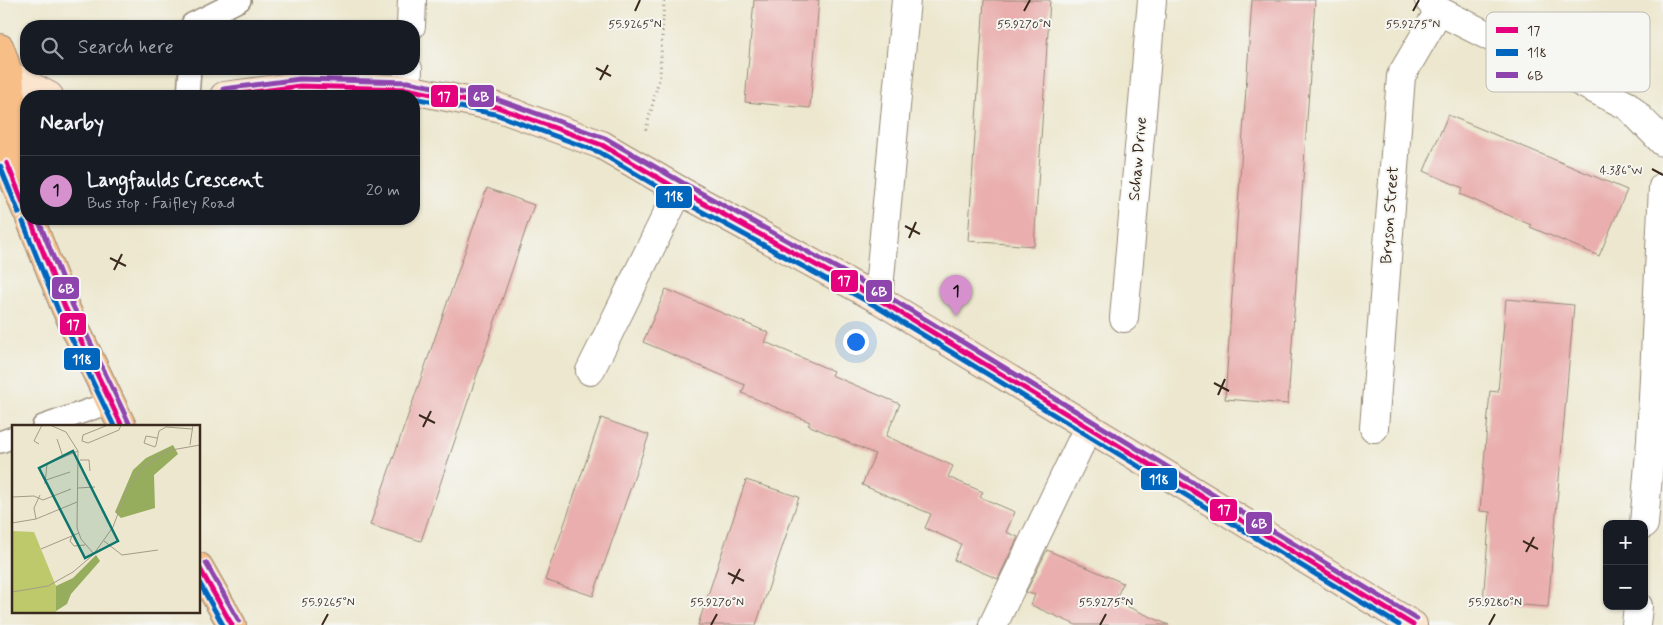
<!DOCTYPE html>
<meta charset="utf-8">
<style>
:root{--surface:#171b24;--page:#242831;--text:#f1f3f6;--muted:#9ea1a6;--line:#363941;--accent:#d690ce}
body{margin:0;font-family:Mynerve,sans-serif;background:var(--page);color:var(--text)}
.controls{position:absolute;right:15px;bottom:15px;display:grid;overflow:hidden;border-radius:10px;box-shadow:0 1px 4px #0004}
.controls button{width:45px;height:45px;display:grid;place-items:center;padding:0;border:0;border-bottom:1px solid var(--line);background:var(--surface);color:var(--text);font:25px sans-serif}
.you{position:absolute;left:855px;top:341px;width:18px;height:18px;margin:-12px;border:4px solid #fff;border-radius:50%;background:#1a73e8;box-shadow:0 0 0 8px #1a73e833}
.badge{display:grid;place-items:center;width:32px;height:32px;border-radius:50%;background:var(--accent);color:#111;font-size:16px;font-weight:700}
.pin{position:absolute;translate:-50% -41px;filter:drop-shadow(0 1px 2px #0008)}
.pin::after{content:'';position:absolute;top:26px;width:18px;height:15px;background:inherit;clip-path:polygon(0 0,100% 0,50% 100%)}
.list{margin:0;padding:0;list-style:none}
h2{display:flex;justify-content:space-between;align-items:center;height:65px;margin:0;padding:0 20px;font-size:21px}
h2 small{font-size:16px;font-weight:400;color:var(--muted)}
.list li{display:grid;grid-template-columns:32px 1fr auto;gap:15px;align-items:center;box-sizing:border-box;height:70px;padding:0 20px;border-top:1px solid var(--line)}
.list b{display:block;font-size:19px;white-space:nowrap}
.list p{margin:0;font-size:16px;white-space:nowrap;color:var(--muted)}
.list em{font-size:16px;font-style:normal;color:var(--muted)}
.icon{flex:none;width:28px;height:28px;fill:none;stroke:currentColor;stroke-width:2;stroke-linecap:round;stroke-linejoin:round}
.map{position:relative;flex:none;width:1663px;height:625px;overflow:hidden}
.search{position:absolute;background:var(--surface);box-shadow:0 1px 4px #0004;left:20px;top:20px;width:400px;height:55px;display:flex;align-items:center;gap:12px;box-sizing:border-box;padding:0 18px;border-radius:20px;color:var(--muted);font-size:19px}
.panel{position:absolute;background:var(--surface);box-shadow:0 1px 4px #0004;left:20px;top:90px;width:400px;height:135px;border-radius:20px}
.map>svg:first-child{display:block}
.building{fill:#e9aead}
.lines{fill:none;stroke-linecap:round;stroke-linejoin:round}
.lane-casing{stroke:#948876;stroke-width:24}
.street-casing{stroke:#948876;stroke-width:30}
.secondary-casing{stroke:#948876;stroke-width:30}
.primary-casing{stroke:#948876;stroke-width:30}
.path{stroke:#948876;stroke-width:3;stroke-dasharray:1 4;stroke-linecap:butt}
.lane{stroke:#fff;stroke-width:21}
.street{stroke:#fff;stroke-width:28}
.secondary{stroke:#fce5cf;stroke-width:28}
.primary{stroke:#f7be88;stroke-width:28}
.bus-1-casing{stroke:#f6f6f2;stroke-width:9}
.bus-2-casing{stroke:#f6f6f2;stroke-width:9}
.bus-3-casing{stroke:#f6f6f2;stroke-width:9}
.bus-1{stroke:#e5007d;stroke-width:5}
.bus-2{stroke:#0065bd;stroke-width:5}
.bus-3{stroke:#8e44ad;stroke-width:5}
.ticks{fill:none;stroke:#3b2a1e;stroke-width:2}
.labels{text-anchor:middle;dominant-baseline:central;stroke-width:4;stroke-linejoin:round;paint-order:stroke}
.street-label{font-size:16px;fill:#3b2a1e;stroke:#f6f6f2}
.inset-road{fill:none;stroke:#a59b88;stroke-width:1}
.view{fill:#0f766e;fill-opacity:0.15;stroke:#0f766e;stroke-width:2.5}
.inset-edge{fill:none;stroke:#3b2a1e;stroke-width:2.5}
.key{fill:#f6f6f2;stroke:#beb9b2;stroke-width:1}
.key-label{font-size:14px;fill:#3b2a1e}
.ticks-label{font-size:12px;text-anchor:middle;fill:#3b2a1e;stroke:#f6f6f2;stroke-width:4;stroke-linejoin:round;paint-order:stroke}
.line-badge{stroke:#f6f6f2;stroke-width:2}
.badge-label{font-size:14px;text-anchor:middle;font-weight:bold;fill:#fff}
</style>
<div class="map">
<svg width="1663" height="625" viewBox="0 0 1663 625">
<rect width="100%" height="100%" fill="#f6f6f2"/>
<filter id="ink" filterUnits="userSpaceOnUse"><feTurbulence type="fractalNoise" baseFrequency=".02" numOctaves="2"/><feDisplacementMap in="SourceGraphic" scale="10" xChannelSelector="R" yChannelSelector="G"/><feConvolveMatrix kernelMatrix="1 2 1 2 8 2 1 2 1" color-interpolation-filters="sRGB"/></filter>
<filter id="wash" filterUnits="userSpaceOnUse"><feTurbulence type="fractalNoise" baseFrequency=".0096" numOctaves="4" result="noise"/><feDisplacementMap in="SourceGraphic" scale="20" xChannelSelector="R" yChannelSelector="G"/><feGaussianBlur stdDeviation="1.12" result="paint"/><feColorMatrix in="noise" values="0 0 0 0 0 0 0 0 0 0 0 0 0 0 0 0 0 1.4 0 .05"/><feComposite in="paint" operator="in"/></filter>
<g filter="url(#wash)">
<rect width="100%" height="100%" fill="#ece7ce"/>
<g id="blocks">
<g class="building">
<path d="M754 0H819L810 108 745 102Z"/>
<path d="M984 0H1050L1034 246 968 241Z"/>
<path d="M1252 0H1315L1288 404 1225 399Z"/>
<path d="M1448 115 1627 190 1599 256 1530 227 1531 225 1460 194 1463 188 1424 171Z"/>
<path d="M487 188 534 205 421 541 370 525Z"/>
<path d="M666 289 769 333 765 342 833 371 831 375 900 404 886 436 953 466 948 477 983 492 980 497 1015 512 1006 532 1018 537 998 579 954 560 961 544 925 528 931 514 862 485 875 454 808 425 810 422 742 393 745 385 643 342Z"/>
<path d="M1506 299 1574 305 1548 607 1483 602 1490 512 1480 511 1490 391 1498 392Z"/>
<path d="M601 418 649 435 593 596 545 580Z"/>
<path d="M746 480 799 497 756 625H698Z"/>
<path d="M1047 550 1123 583 1115 601 1169 625H1076L1031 605 1035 595 1026 592Z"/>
</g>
</g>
</g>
<g filter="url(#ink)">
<use href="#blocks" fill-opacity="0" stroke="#948876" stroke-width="1"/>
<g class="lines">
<g class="lane-casing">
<g id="lane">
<path d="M192 24 240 0"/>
<path d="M188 96 190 69"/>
<path d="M43 426 109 403"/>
<path d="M0 442 14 437"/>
</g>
</g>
<g class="street-casing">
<g id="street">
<path d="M1429 0 1439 11 1628 106 1663 142"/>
<path d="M411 26 412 0"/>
<path d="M407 89 408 69"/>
<path d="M878 299 906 0"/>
<path d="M1124 318 1152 0"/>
<path d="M590 371 679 190"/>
<path d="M1374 428 1401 76 1439 11"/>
<path d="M1644 524 1651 440 1663 187"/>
<path d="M993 625 1088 428"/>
<path d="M1636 625 1638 606"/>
</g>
</g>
<g class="secondary-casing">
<g id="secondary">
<path d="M9 75 49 96"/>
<path d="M224 96 300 86 407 89 497 107 602 145 679 190 878 299 1413 625"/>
</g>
</g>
<g class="primary-casing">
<g id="primary">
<path d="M0 48 9 75 13 119 7 163 26 210"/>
<path d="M30 219 65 307 122 426"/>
<path d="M199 567 232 625"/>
</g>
</g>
<path class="path" d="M646 130 660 75 664 0"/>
<use href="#lane" class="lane"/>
<use href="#street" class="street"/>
<use href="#secondary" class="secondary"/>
<use href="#primary" class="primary"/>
<g class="bus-1-casing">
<g id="bus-1">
<path d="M224 96 300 86 407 89 497 107 602 145 679 190 878 299 1413 625"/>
<path d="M7 163 26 210"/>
<path d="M30 219 65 307 122 426"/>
<path d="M199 567 232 625"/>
</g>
</g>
<g class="bus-2-casing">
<g id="bus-2">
<path d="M280 96 300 94 398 96"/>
<path d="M414 98 495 114 599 152 675 197 874 305 1399 625"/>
<path d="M0 166 19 213"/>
<path d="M23 222 58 310 114 426"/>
<path d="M199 582 223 625"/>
</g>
</g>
<g class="bus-3-casing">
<g id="bus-3">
<path d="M223 89 300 79 408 82 499 100 605 138 683 183 882 293 1417 619"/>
<path d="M38 219 72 304 129 423"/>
<path d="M206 563 239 621"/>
</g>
</g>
<use href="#bus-1" class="bus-1"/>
<use href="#bus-2" class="bus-2"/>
<use href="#bus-3" class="bus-3"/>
</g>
</g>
<path class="ticks" d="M635 11 640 0M1024 11 1030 0M1413 11 1419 0M596 68 611 76M600 80 608 65M1652 169 1663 175M905 226 920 234M909 238 916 222M110 258 126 266M114 270 122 254M1214 383 1229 391M1218 395 1225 379M419 415 435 423M423 427 431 411M1523 541 1538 549M1526 552 1534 537M728 573 744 581M732 584 740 569M322 625 328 614M711 625 717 614M1100 625 1106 614M1489 625 1495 614"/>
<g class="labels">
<g class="street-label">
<text transform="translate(1138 159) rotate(-85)">Schaw Drive</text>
<text transform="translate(1390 215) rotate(-86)">Bryson Street</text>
</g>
</g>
<g transform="translate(12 425)">
<rect width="188" height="188" fill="#ece7ce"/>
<path d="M0 106 22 107 44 161V187L0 188Z" fill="#bdc96a"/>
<path d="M161 20 166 29 142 50 143 83 109 93 103 87 121 45 134 33ZM84 130 88 136 59 169 55 179 44 186V161L61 153Z" fill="#96ad5e"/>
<path class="inset-road" d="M38 0 54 7 66 26 65 103 69 114 81 128M145 13 134 11 132 18 143 22 144 20 147 6 154 2 180 4M45 14 51 32M70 16 76 18 107 5 109 0M70 16 71 10 96 0M27 19 22 16 30 0M178 20 181 0M68 35H77L78 46M34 55 58 47M33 59 35 39 66 26M66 63 83 62M0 72 22 71 31 75 59 64M24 94 22 83 28 70M0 98 24 94 65 77M60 111 58 116 62 121 73 120M92 116 110 130 146 125M29 124 67 108M0 167 36 161 61 147 81 130 101 102 115 64 130 43 154 26 188 20"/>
<path class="view" d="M61 26 106 116 73 133 27 43Z"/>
<rect width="188" height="188" class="inset-edge"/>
</g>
<rect x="1486" y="12" width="164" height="80" rx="8" class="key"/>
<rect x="1496" y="27" width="22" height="6" fill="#e5007d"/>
<rect x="1496" y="49" width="22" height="7" fill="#0065bd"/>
<rect x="1496" y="72" width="22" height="6" fill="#8e44ad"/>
<g class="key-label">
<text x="1527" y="35">17</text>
<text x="1527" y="57">118</text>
<text x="1527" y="80">6B</text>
</g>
<g class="ticks-label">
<text x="635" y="28">55.9265°N</text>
<text x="1024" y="28">55.9270°N</text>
<text x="1413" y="28">55.9275°N</text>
<text x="1621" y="174">4.386°W</text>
<text x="328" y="606">55.9265°N</text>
<text x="717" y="606">55.9270°N</text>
<text x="1106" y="606">55.9275°N</text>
<text x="1495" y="606">55.9280°N</text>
</g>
<g class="line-badge">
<rect x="467" y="84" width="28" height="24" rx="5" fill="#8e44ad"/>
<rect x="430" y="84" width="29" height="24" rx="5" fill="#e5007d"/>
<rect x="655" y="185" width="38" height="24" rx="5" fill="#0065bd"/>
<rect x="830" y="269" width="29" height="24" rx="5" fill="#e5007d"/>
<rect x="51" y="276" width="29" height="24" rx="5" fill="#8e44ad"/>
<rect x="865" y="279" width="28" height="24" rx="5" fill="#8e44ad"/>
<rect x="59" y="312" width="28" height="24" rx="5" fill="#e5007d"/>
<rect x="63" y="347" width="38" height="24" rx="5" fill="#0065bd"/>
<rect x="1140" y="467" width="38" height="24" rx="5" fill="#0065bd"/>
<rect x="1209" y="498" width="29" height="24" rx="5" fill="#e5007d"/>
<rect x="1245" y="511" width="28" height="24" rx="5" fill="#8e44ad"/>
</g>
<g class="badge-label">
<text x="481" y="101">6B</text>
<text x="444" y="101">17</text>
<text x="674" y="201">118</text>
<text x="844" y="285">17</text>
<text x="66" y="293">6B</text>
<text x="879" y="296">6B</text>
<text x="73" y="329">17</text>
<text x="82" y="364">118</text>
<text x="1159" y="484">118</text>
<text x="1224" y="514">17</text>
<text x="1259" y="528">6B</text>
</g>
</svg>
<div class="controls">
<button>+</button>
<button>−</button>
</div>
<div class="you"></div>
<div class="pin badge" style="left:956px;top:316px">1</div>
<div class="search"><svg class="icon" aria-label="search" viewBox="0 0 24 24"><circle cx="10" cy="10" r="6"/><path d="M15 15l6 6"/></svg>Search here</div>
<section class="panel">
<h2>Nearby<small></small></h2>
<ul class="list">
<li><span class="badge">1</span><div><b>Langfaulds Crescent</b><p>Bus stop · Faifley Road</p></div><em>20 m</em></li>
</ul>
</section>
</div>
